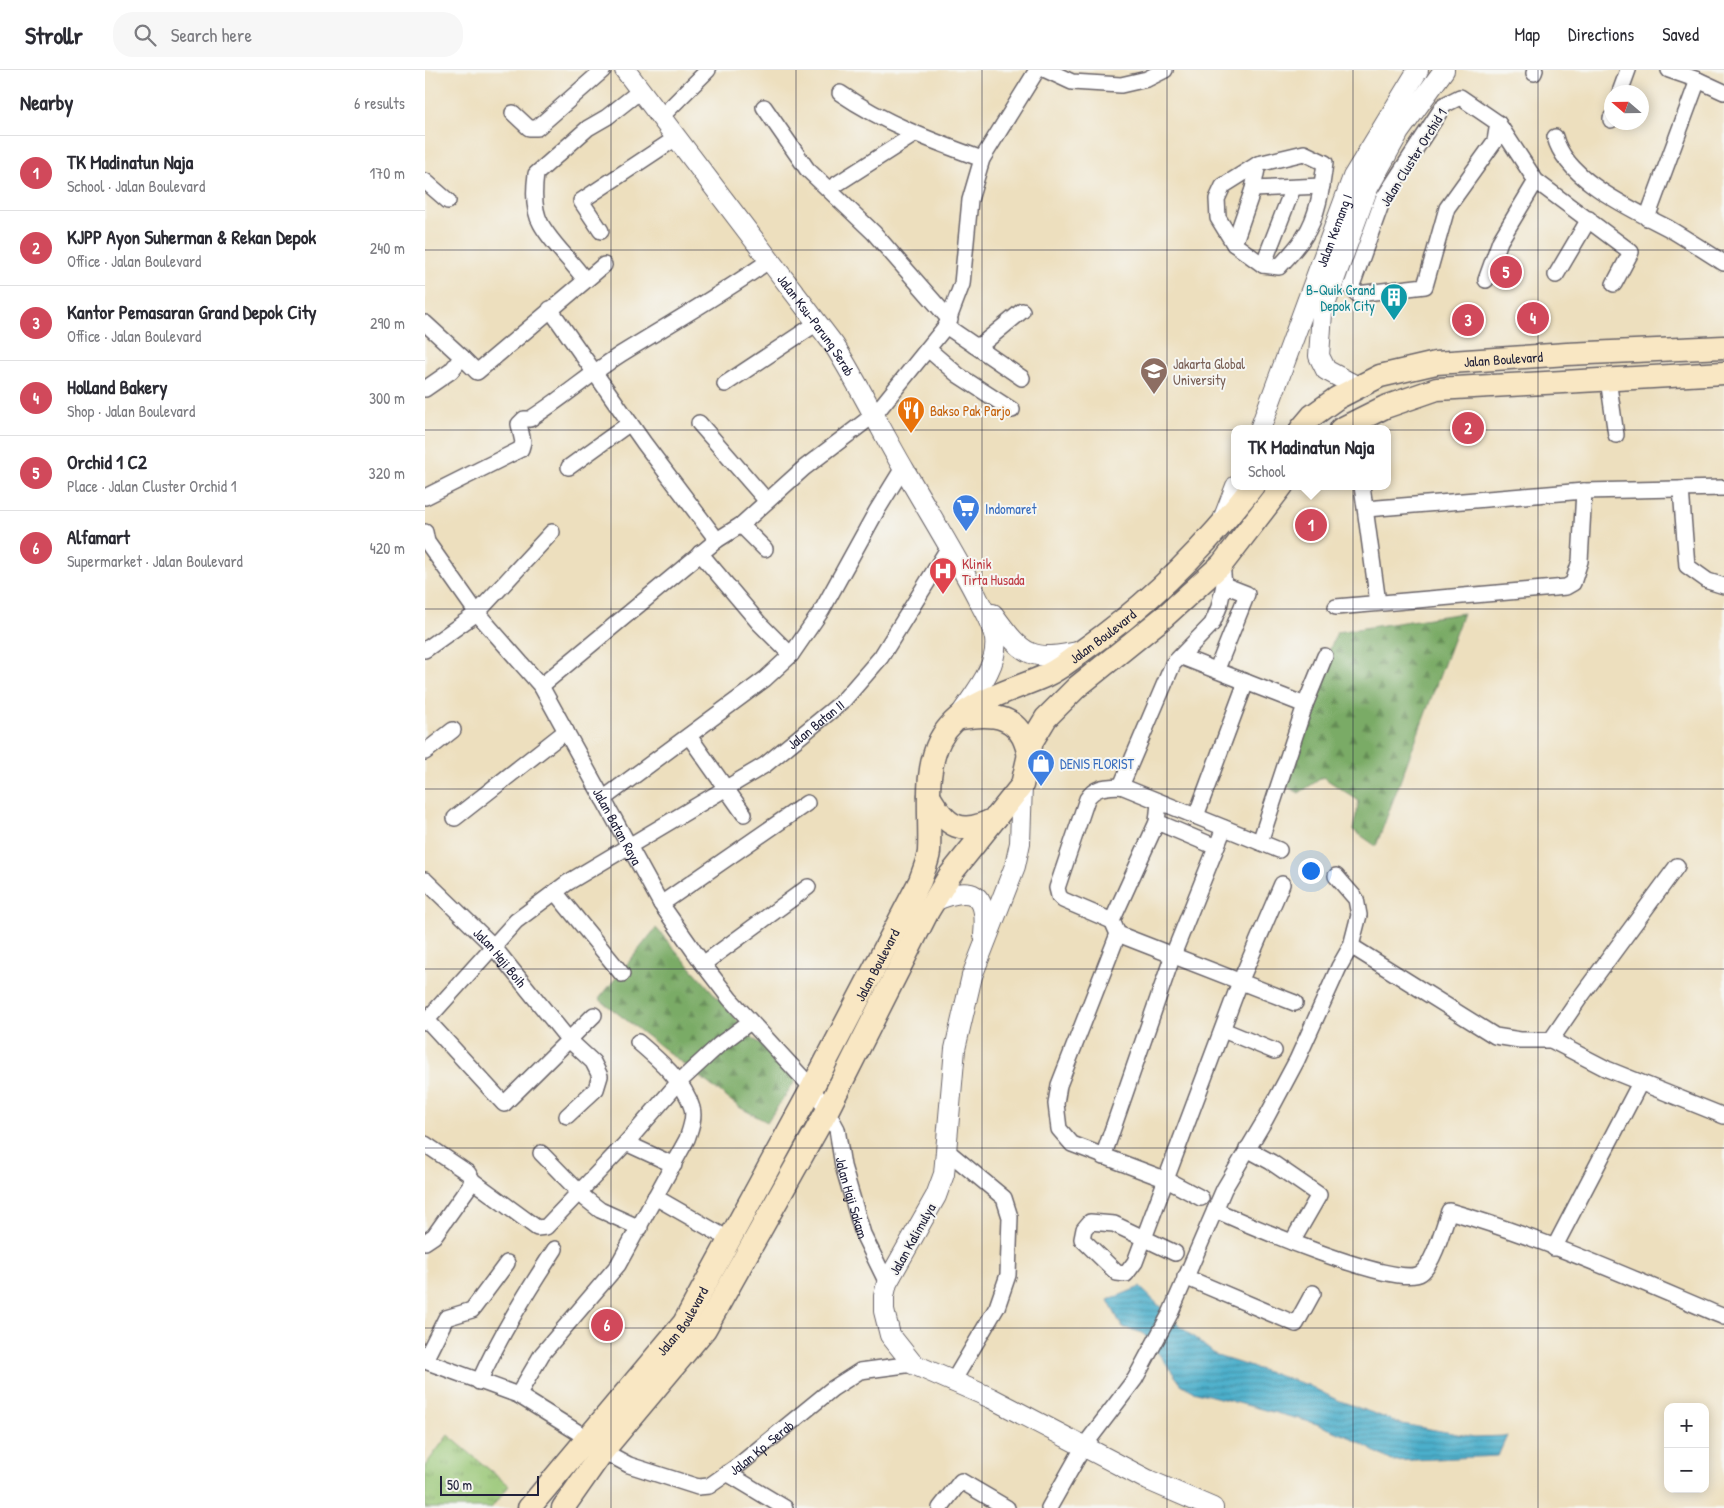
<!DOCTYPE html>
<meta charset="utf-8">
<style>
:root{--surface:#fff;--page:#f7f7f7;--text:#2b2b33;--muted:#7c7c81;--line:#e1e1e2;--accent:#d1495b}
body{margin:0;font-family:"Patrick Hand",sans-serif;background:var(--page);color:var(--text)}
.controls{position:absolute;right:15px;bottom:15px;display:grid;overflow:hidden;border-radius:10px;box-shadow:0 2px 12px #0003}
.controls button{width:45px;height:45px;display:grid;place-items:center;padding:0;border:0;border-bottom:1px solid var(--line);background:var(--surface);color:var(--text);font:25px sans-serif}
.compass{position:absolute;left:1179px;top:15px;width:45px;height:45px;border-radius:50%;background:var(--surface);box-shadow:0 2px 12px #0003;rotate:290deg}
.scale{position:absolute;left:15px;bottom:12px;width:99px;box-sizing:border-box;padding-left:5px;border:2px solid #22223b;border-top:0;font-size:14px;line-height:18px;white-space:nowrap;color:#22223b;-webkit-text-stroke:4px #f6f6f2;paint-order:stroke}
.you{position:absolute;left:885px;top:800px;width:18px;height:18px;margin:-12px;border:4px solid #fff;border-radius:50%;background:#1a73e8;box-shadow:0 0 0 8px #1a73e833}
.badge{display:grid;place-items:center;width:32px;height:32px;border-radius:50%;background:var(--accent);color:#fff;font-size:16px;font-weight:700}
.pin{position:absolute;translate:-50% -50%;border:2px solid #fff;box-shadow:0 1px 5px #0006}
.popup{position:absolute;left:806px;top:355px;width:160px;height:65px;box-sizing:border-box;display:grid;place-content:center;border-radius:10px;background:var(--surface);filter:drop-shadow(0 1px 4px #0005);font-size:16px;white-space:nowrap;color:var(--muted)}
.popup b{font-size:19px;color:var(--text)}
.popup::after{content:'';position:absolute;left:50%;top:100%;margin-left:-10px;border:10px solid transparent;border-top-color:var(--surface)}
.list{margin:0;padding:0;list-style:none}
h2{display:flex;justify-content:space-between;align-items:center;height:65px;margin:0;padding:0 20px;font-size:21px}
h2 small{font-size:16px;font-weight:400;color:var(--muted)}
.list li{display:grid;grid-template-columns:32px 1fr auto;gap:15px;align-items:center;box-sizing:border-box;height:75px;padding:0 20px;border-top:1px solid var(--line)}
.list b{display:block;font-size:19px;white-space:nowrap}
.list p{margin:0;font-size:16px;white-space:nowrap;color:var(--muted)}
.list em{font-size:16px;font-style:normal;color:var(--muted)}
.icon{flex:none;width:28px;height:28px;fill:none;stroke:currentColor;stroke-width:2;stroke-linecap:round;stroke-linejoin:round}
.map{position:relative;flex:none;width:1299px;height:1438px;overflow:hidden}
header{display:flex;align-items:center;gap:30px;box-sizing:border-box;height:70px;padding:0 25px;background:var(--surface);border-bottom:1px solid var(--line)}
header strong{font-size:24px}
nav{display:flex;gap:28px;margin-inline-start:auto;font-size:18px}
.search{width:350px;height:45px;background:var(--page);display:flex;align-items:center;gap:12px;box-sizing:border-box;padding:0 18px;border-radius:20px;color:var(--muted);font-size:19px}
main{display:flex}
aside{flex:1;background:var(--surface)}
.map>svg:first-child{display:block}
.grass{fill:url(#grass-tufts);stroke:#5d7458}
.forest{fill:url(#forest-firs);stroke:#4e6650}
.water{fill:url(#water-rules);stroke:#366883}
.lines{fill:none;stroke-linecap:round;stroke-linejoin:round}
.minor-casing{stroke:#696469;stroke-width:18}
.tertiary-casing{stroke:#696469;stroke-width:22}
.secondary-casing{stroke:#696469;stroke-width:25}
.minor{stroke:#fff;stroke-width:15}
.tertiary{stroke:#fff;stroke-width:20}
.secondary{stroke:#f9e7c3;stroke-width:22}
.grid{fill:none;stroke:#22223b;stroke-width:1;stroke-opacity:0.55}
.labels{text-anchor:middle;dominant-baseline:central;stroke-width:4;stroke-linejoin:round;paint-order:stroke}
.street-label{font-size:14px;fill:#22223b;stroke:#f6f6f2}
.culture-label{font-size:14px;fill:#0d838f;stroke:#f6f6f2;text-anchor:end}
.education-label{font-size:14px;fill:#785e54;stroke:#f6f6f2;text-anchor:start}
.food-label{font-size:14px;fill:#c56008;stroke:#f6f6f2;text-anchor:start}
.shop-label{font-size:14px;fill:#366cbe;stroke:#f6f6f2;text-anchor:start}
.health-label{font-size:14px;fill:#be3a42;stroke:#f6f6f2;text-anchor:start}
</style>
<header>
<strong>Strollr</strong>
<div class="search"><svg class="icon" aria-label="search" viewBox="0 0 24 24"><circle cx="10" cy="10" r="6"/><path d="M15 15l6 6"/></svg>Search here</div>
<nav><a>Map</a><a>Directions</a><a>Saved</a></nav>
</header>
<main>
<aside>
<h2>Nearby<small>6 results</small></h2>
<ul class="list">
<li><span class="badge">1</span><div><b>TK Madinatun Naja</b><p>School · Jalan Boulevard</p></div><em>170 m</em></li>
<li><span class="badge">2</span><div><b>KJPP Ayon Suherman &amp; Rekan Depok</b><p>Office · Jalan Boulevard</p></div><em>240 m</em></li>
<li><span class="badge">3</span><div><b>Kantor Pemasaran Grand Depok City</b><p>Office · Jalan Boulevard</p></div><em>290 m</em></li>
<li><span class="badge">4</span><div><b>Holland Bakery</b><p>Shop · Jalan Boulevard</p></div><em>300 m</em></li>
<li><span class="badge">5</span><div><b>Orchid 1 C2</b><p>Place · Jalan Cluster Orchid 1</p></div><em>320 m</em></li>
<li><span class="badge">6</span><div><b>Alfamart</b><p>Supermarket · Jalan Boulevard</p></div><em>420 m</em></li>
</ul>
</aside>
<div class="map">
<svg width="1299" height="1438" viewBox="0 0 1299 1438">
<defs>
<pattern id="grass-tufts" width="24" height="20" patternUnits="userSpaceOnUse" patternTransform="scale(1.25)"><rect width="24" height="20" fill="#98c675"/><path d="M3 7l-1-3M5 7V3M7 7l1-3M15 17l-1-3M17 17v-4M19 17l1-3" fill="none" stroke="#7ca061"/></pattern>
<pattern id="forest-firs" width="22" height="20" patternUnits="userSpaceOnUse" patternTransform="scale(1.25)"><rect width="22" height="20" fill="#7aab66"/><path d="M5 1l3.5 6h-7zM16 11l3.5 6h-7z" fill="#648b55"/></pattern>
<pattern id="water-rules" width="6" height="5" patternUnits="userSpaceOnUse" patternTransform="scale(1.25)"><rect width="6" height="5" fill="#4bafcb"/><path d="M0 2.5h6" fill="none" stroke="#3e8ea6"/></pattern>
</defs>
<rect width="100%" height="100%" fill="#f6f6f2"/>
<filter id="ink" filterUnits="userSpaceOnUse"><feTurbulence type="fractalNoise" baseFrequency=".02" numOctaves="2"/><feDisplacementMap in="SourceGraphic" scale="10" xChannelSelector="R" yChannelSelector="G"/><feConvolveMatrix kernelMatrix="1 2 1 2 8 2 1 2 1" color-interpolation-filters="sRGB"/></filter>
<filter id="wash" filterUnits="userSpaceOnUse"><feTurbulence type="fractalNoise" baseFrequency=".0096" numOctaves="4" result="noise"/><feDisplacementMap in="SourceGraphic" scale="20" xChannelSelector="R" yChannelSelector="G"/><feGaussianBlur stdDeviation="1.12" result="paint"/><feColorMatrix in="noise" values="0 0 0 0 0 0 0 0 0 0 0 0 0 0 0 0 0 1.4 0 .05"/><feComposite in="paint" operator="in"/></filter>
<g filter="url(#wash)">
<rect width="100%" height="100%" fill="#eddfbe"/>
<path class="grass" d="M23 1365 84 1416 66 1438H0V1396Z"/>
<g class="forest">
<path d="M1038 543 951 776 928 760 934 731 898 707 874 723 850 710 912 562Z"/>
<path d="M231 858 329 969 375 1004 342 1052 314 1037 174 929Z"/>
</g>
<path class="water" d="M715 1217 755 1256 792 1286 883 1315 910 1329 977 1354 1049 1367 1082 1366 1073 1386 967 1391 922 1366 889 1353 768 1321 756 1314 718 1263 697 1257 683 1230Z"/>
</g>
<g filter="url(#ink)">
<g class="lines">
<g class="minor-casing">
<g id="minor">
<path d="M621 0 647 12 696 15 722 9 740 0"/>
<path d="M1244 0 1273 10 1299 22"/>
<path d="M1109 3 1110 0"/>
<path d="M1195 22 1203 0"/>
<path d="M415 23C459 53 507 71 557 89"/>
<path d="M1035 27 1073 53 1070 71 1022 138 1000 216 932 224 926 218 958 129 1019 35Z"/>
<path d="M339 37 382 99 449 163 525 250"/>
<path d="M88 43 104 58H112L178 0"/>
<path d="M236 47 283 0"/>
<path d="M1186 50V48"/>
<path d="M1073 53 1111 111 1206 182 1189 214"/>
<path d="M1130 67C1141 110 1207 139 1243 158 1262 169 1281 182 1299 193"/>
<path d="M879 83 900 93C897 117 893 147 879 167 872 178 862 188 854 197L838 195 809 174 793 148 792 129 798 116 833 94Z"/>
<path d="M0 111 23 131"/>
<path d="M404 119 490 64"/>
<path d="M828 119 897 116"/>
<path d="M1222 148 1273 10"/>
<path d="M176 161 156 131 251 68"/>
<path d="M809 174 828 119 833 94"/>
<path d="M838 195 868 118"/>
<path d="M1131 205 1164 149"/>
<path d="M160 210C147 191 127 174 116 154 108 140 109 119 111 104L163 58 182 47 215 21"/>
<path d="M1061 210 1075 171 1111 111"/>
<path d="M125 239 219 373 292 470"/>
<path d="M0 253 37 287 26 301 0 319"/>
<path d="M521 256 597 308"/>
<path d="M550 276 557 274 597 241"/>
<path d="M504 280 533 305 587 340"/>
<path d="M37 287 52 302 179 195"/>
<path d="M1183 309 1191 365"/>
<path d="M300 314 392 253"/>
<path d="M274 353 341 430"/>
<path d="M144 397 205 353"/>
<path d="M937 416 953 533"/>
<path d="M1256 419 1262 496 1283 511 1299 516"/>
<path d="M0 427 96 379 98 372 94 354 99 349H105C137 329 165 304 196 284 246 253 297 224 345 190"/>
<path d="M941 439 1159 421 1299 418"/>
<path d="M316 455 340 479"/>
<path id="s1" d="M0 462 2 472 52 543 116 616 236 834 278 894 305 929 387 1018 402 1041 412 1059 418 1096 438 1164 462 1213"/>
<path d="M275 483 334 553 366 585"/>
<path d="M797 494 799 515 794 537 787 554 748 594 696 716 854 780"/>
<path d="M911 537 1141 517 1148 513 1155 491 1159 421"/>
<path d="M0 580 52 543 127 462"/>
<path d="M757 587 821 612"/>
<path d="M792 599 822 524 799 515"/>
<path d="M116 616 292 470 316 455 379 398 450 344 521 256 537 214 545 130 557 89 612 0"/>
<path d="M264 666 319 744"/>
<path d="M0 682 28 660"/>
<path d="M696 716C682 717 670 716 662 729L632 818 634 826 638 830 687 851 732 752 734 733"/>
<path d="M178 729 340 609 366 585 397 540 451 442 478 398"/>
<path d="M771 746 821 612 880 635"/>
<path d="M30 748 141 661"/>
<path d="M732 752 791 777"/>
<path d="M835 772 880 635 900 586"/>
<path id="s2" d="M0 810 67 875 143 969 168 992 175 1006 171 1019 142 1046"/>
<path d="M130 822 197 904"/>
<path d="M236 834 382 733"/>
<path d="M689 855 693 864 870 933"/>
<path d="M693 864 634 1015 631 1034 634 1059 647 1074 742 1110 776 1128"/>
<path d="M926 876 1070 966 1095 970H1126L1182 999 1299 1046"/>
<path d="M278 894 383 817"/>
<path d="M2 950 79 1034 169 945"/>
<path id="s3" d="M0 952 91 851 142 813 340 695 417 632 456 587 524 477"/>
<path d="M798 960 849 981"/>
<path d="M1126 970 1154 929 1252 796"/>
<path d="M201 1073 249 1095"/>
<path d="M0 1074 43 1103 48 1111 112 1158 121 1157 201 1073 254 1012 294 975 325 952"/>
<path d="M822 1079 846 1092 894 1125 867 1172"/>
<path d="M521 1080 579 1128 585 1147 583 1205 572 1237 527 1313"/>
<path d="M116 1083 161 1129 175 1140 215 1158"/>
<path d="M678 1087 748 885 799 758"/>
<path d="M230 1127 305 1170"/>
<path d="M790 1140C819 1153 973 1220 996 1203 1008 1195 1019 1156 1024 1141 1118 1168 1209 1209 1299 1247"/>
<path d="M0 1172 9 1166 48 1111"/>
<path d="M1129 1178 1215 1013"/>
<path d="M750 1183 689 1154 665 1152 659 1159 657 1169 692 1203 701 1204 710 1192 815 912 857 814"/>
<path d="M760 1207 871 1254 888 1223"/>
<path d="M0 1290 21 1248 47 1240 82 1193"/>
<path id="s4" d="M0 1291 93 1325 162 1368 178 1381 204 1395 273 1417 284 1416 314 1395 407 1319 435 1301 488 1294"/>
<path d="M54 1312C75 1265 102 1222 130 1179"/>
<path d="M93 1325 117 1284 193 1195 262 1069C265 1060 270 1048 267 1038 260 1012 233 989 213 972"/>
<path d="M302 1403 360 1438"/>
<path d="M515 1438 536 1411 582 1438"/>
<path d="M624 1438 659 1376 710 1309 745 1244 799 1119 840 1050 872 990 914 897 926 876 934 845 931 829 911 806"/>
</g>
</g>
<g class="tertiary-casing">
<g id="tertiary">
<path id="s5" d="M200 0 409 275C435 316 455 359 480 401 504 443 530 484 552 527 558 540 568 554 570 569 574 596 548 625 534 647"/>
<path d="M933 317 901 300 894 286 897 243 942 120 974 62 1019 0"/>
<path id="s6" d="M835 359 928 107 993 0"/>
<path d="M799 447 811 416"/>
<path d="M568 544C599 587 606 592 658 581"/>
<path d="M597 715 595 773 590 796 547 906 530 979 519 1104 511 1126 462 1213 459 1226V1241L465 1265 488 1294 566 1328 723 1410 788 1438"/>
<path d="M509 831C547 815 563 822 559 865"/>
</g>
</g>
<g class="secondary-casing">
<g id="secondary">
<path id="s7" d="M876 359 887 346 912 328 955 306 1011 293 1142 284 1299 277"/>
<path d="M916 359 960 337 1012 319 1299 303"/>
<path d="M537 648C569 643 595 645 603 682"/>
<path d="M504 726C522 757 536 767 571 748"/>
<path id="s8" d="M104 1438 259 1253 387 1018 495 811C498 802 503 791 504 782 506 745 498 704 515 670 535 632 584 622 620 606 633 600 646 590 657 581 723 535 779 479 828 416"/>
<path d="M138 1438 178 1381 280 1259 402 1041 503 841 525 805 597 715 607 671 621 648 652 617 739 547 797 494 857 416"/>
</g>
</g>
<use href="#minor" class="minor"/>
<use href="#tertiary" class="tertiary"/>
<use href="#secondary" class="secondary"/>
</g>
</g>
<path class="grid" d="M186 0V1438M371 0V1438M557 0V1438M742 0V1438M928 0V1438M1113 0V1438M0 180H1299M0 360H1299M0 539H1299M0 719H1299M0 899H1299M0 1078H1299M0 1258H1299"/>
<defs>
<g id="building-pin" transform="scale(1.4375)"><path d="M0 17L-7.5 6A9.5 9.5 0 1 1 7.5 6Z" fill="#0f9aa8" stroke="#f6f6f2"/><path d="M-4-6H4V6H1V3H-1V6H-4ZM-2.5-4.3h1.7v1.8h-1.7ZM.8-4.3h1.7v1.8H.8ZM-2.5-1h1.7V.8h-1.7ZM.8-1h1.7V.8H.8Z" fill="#fff"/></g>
<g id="university-pin" transform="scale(1.4375)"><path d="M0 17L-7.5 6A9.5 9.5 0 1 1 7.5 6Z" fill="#8d6e63" stroke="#f6f6f2"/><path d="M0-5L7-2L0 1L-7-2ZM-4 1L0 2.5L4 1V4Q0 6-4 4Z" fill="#fff"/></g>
<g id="restaurant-pin" transform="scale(1.4375)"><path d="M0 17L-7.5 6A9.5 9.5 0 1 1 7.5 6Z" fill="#e8710a" stroke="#f6f6f2"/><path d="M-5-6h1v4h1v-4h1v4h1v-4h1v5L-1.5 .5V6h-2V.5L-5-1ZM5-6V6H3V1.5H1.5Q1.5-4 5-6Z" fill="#fff"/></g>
<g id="supermarket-pin" transform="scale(1.4375)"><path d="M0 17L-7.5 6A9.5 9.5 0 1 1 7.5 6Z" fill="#3f7fe0" stroke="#f6f6f2"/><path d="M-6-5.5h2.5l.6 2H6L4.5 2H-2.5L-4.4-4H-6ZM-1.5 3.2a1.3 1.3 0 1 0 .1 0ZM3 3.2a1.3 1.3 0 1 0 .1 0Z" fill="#fff"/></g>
<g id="hospital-pin" transform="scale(1.4375)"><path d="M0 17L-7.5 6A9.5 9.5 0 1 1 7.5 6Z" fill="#e0444e" stroke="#f6f6f2"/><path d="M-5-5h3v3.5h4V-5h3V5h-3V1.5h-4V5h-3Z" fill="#fff"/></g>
<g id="shop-pin" transform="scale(1.4375)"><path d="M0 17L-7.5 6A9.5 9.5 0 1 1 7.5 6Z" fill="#3f7fe0" stroke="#f6f6f2"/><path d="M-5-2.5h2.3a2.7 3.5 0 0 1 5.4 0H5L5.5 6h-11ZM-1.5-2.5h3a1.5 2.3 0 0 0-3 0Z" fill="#fff"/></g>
</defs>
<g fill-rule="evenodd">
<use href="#building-pin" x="969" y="227"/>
<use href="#university-pin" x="729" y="301"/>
<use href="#restaurant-pin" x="486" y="340"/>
<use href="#supermarket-pin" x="541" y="438"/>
<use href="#hospital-pin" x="518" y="501"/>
<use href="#shop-pin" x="616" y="693"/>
</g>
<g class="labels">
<g class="street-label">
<text transform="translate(988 87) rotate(-58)">Jalan Cluster Orchid 1</text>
<text stroke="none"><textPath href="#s6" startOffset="212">Jalan Kemang I</textPath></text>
<text stroke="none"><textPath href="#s5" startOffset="319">Jalan Ksu-Parung Serab</textPath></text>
<text stroke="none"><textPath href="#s7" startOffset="221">Jalan Boulevard</textPath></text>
<text stroke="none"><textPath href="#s8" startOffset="1082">Jalan Boulevard</textPath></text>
<text stroke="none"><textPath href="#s3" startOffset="495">Jalan Batan II</textPath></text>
<text stroke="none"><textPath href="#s1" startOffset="354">Jalan Batan Raya</textPath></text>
<text stroke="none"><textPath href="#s2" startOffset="108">Jalan Haji Boih</textPath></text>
<text stroke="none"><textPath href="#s8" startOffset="648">Jalan Boulevard</textPath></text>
<text stroke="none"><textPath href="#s1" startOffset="800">Jalan Haji Sakam</textPath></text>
<text transform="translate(487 1169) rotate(-61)">Jalan Kalimulya</text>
<text stroke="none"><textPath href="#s8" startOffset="242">Jalan Boulevard</textPath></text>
<text stroke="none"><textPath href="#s4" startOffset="379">Jalan Kp. Serab</textPath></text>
</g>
<g class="culture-label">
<text x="950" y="219">B-Quik Grand<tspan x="950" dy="16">Depok City</tspan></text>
</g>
<g class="education-label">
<text x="748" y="293">Jakarta Global<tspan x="748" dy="16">University</tspan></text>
</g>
<g class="food-label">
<text x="505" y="340">Bakso Pak Parjo</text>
</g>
<g class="shop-label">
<text x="560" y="438">Indomaret</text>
<text x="635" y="693">DENIS FLORIST</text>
</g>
<g class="health-label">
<text x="537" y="493">Klinik<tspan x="537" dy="16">Tirta Husada</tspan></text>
</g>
</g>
</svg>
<div class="controls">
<button>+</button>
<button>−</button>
</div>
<svg class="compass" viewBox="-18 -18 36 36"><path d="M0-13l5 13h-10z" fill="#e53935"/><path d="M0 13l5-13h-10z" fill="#7c7c81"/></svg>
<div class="scale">50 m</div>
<div class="you"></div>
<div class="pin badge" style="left:886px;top:455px">1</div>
<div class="popup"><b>TK Madinatun Naja</b>School</div>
<div class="pin badge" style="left:1043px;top:358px">2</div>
<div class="pin badge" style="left:1043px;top:250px">3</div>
<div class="pin badge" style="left:1108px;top:248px">4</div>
<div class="pin badge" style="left:1081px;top:202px">5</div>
<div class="pin badge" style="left:182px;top:1255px">6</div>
</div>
</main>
